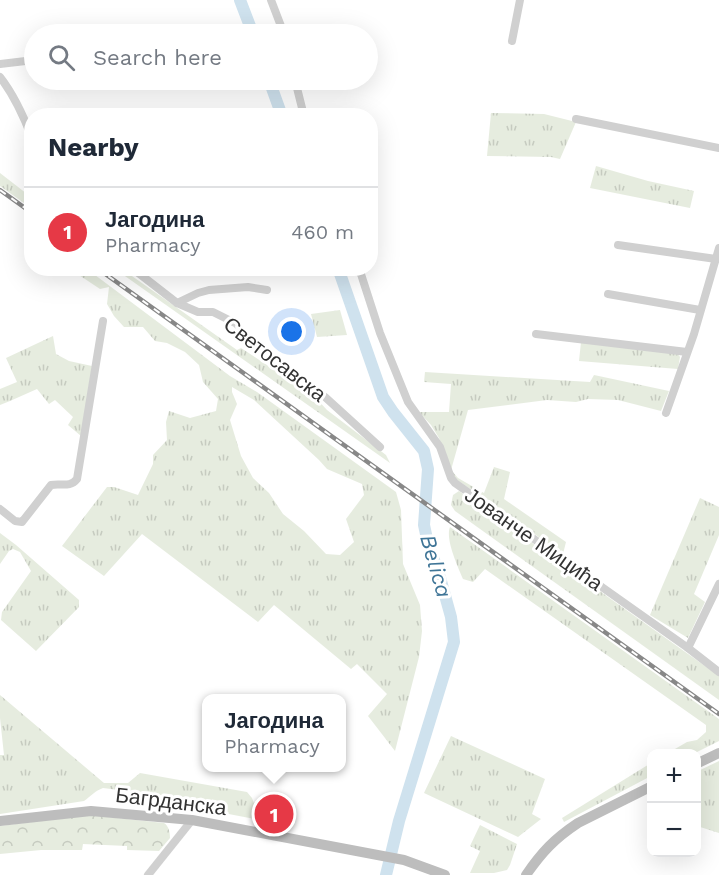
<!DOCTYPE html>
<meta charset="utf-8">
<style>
:root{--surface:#fff;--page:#f2f2f3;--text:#1f2937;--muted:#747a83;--line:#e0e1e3;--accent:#e63946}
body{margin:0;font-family:"Work Sans",sans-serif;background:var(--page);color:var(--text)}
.controls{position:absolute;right:18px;bottom:18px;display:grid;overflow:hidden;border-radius:12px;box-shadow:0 6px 24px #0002}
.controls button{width:54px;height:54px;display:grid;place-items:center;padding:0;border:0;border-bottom:2px solid var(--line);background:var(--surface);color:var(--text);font:30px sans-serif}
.you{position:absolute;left:292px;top:332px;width:21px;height:21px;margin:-15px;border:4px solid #fff;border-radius:50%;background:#1a73e8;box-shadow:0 0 0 9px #1a73e833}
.badge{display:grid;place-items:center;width:39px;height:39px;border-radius:50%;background:var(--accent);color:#fff;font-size:20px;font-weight:700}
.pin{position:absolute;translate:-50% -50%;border:3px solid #fff;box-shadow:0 2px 6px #0006}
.popup{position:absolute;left:202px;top:694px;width:144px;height:78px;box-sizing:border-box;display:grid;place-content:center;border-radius:12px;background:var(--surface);filter:drop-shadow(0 2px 4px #0005);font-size:20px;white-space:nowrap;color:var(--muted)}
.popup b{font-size:22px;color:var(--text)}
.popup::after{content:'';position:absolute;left:50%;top:100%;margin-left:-12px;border:12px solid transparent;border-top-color:var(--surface)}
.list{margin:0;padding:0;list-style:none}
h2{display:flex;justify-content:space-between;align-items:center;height:78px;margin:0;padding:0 24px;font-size:26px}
h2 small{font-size:20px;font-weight:400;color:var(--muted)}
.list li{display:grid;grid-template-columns:39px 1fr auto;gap:18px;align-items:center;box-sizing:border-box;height:90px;padding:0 24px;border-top:2px solid var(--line)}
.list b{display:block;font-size:22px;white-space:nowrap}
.list p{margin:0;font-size:20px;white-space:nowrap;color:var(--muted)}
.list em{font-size:20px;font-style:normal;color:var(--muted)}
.icon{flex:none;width:33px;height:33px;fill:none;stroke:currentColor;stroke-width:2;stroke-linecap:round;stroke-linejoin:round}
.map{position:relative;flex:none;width:719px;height:875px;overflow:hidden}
.search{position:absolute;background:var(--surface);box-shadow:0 6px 24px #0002;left:24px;top:24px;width:354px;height:66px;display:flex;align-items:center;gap:15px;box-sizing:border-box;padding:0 21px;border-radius:33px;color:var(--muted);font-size:22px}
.panel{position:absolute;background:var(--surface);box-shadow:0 6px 24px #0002;left:24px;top:108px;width:354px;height:168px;border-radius:24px}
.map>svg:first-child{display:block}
.grass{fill:url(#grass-tufts);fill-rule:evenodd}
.park{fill:url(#park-crowns)}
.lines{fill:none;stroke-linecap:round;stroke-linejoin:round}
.river{stroke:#cfe2ee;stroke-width:12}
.street{stroke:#d0d0d0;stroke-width:8}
.secondary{stroke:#bdbdbd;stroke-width:10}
.rail-casing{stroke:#888;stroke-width:4.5}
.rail{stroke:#fff;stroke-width:2;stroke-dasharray:7;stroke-linecap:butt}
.labels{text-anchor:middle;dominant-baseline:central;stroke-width:6;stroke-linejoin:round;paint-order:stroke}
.street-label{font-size:21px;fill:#333;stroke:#fff}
.water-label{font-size:22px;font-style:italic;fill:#3f7597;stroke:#fff}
</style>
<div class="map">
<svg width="719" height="875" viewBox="0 0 719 875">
<defs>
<pattern id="grass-tufts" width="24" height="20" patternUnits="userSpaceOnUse" patternTransform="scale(1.5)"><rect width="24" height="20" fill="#e6ecdf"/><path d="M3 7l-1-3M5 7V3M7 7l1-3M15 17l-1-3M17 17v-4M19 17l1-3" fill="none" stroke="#c6cbc0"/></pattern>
<pattern id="park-crowns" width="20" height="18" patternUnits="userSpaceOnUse" patternTransform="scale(1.5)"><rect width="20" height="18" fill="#e6ecdf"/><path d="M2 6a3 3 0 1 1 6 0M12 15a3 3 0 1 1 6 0" fill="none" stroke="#c6cbc0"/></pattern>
</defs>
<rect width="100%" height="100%" fill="#fff"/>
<g class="grass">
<path d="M491 113 544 114 576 122 560 159 551 157 487 156Z"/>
<path d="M596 166 648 181 694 191 690 208 590 188Z"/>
<path d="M0 173 31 197V208L0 186Z"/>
<path d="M70 269H87L230 376 257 392 396 492 401 510 403 564 420 605 422 631 419 657 395 751 368 716 387 694 357 664 351 669 274 605 258 622 142 534 104 576 62 546 107 487H114L138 495 153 464V455L167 440 166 422 169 411 190 418 216 411 218 399 203 382 199 365 185 352 167 343 155 341 143 327H124L114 316 107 304 109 287 100 289ZM232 387 254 400 319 460 327 469 362 484 364 495 346 519 354 542 340 555 326 554 304 531 283 514 269 493 253 478 241 456 230 420 237 404 232 392Z"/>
<path d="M115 269H122L237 350 241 348 314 396 327 410 386 455 390 463Z"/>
<path d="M340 310 347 335 317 337 311 314Z"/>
<path d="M53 336 56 354 69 361 92 366 81 436 68 425 73 417 55 400 49 404 37 389 10 401 0 405V389L17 382 6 358Z"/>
<path d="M581 342 678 354 680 357 678 369 579 361Z"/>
<path d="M425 372 590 382 594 375 669 391 661 411 618 400 588 399 576 402 547 400 468 410 451 470 458 478 484 493 494 467 510 472 504 499 566 542 563 554 453 477 439 438 431 425 419 412H449L451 384 424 382Z"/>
<path d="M459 491 719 676V700L455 511 451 505 453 495Z"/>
<path d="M700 498 719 507V535L694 594 705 602 688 638 650 615Z"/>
<path d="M450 527 719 719V741L695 753H668L687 742 697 740 706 732V725L485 569 473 582 463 579C458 567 445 539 450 527Z"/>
<path d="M0 533 16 545 79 600V607L36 651 1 620 2 612 31 571 20 552 13 549 9 551 0 564Z"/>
<path d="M0 695 104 783H128L140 773 247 792 252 798 260 820 213 811 190 799 103 788C95 791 91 796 84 801L0 814V755H4L0 718Z"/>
<path d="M451 736 545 779 532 814 541 819 518 837 424 793Z"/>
<path d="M719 761V833L697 826 696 772Z"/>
<path d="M651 763V776L564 822 562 818Z"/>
<path d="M480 825 517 844 510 865 507 870 494 873H470L480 851 470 846Z"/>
</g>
<path class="park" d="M89 815 164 823C169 826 170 833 170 838L159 851 127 850V846L83 844 82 850H41L0 854V826Z"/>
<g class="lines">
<g class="river">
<path d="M240 0 253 34"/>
<path d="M269 80 282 116"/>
<path d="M338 268 383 397 393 412 424 451 428 469 424 525 427 539 441 581 451 617 454 642 399 821 386 875"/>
</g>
<g class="street">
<path d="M271 0 284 34"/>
<path d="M512 41 520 0"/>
<path d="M0 64 34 60"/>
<path d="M0 77C14 95 24 117 32 138"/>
<path d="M295 80 304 116"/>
<path d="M126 116 162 113"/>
<path d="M576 119 719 148"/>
<path d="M618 245 716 259"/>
<path d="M132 268 177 303 198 312H213L237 324 246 338 254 346 325 397 380 447"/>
<path d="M359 268 380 333 408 402 440 447 451 478 455 483 688 648 719 672"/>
<path d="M608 294 700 310"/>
<path d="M177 303 198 293 209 290 248 287 267 290"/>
<path d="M536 334 687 352"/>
<path d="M666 413 694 334 719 248"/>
<path d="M0 509 15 521 22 522 51 485C61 483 70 488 77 479L103 321"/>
<path d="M688 648 719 584"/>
<path d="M148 875 192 820"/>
</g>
<g class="secondary">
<path d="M696 764 719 753"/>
<path d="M0 821 91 811 192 820 404 860 445 875"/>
<path d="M526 875C542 852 554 839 578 823L652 786"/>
</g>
<g class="rail-casing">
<g id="rail">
<path d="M0 190 32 213"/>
<path d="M97 268 719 714"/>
</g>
</g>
<use href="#rail" class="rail"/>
</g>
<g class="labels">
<g class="street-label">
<text transform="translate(275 359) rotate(38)">Светосавска</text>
<text transform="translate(534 539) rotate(35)">Јованче Мицића</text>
<text transform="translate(171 801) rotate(7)">Багрданска</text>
</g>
<g class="water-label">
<text transform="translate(436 566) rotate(74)">Belica</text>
</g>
</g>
</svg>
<div class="controls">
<button>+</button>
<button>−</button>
</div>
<div class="you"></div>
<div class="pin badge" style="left:274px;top:814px">1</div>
<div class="popup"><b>Јагодина</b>Pharmacy</div>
<div class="search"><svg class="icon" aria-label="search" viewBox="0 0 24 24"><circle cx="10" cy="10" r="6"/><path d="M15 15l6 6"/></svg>Search here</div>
<section class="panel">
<h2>Nearby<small></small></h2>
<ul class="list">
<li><span class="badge">1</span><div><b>Јагодина</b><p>Pharmacy</p></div><em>460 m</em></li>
</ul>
</section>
</div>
